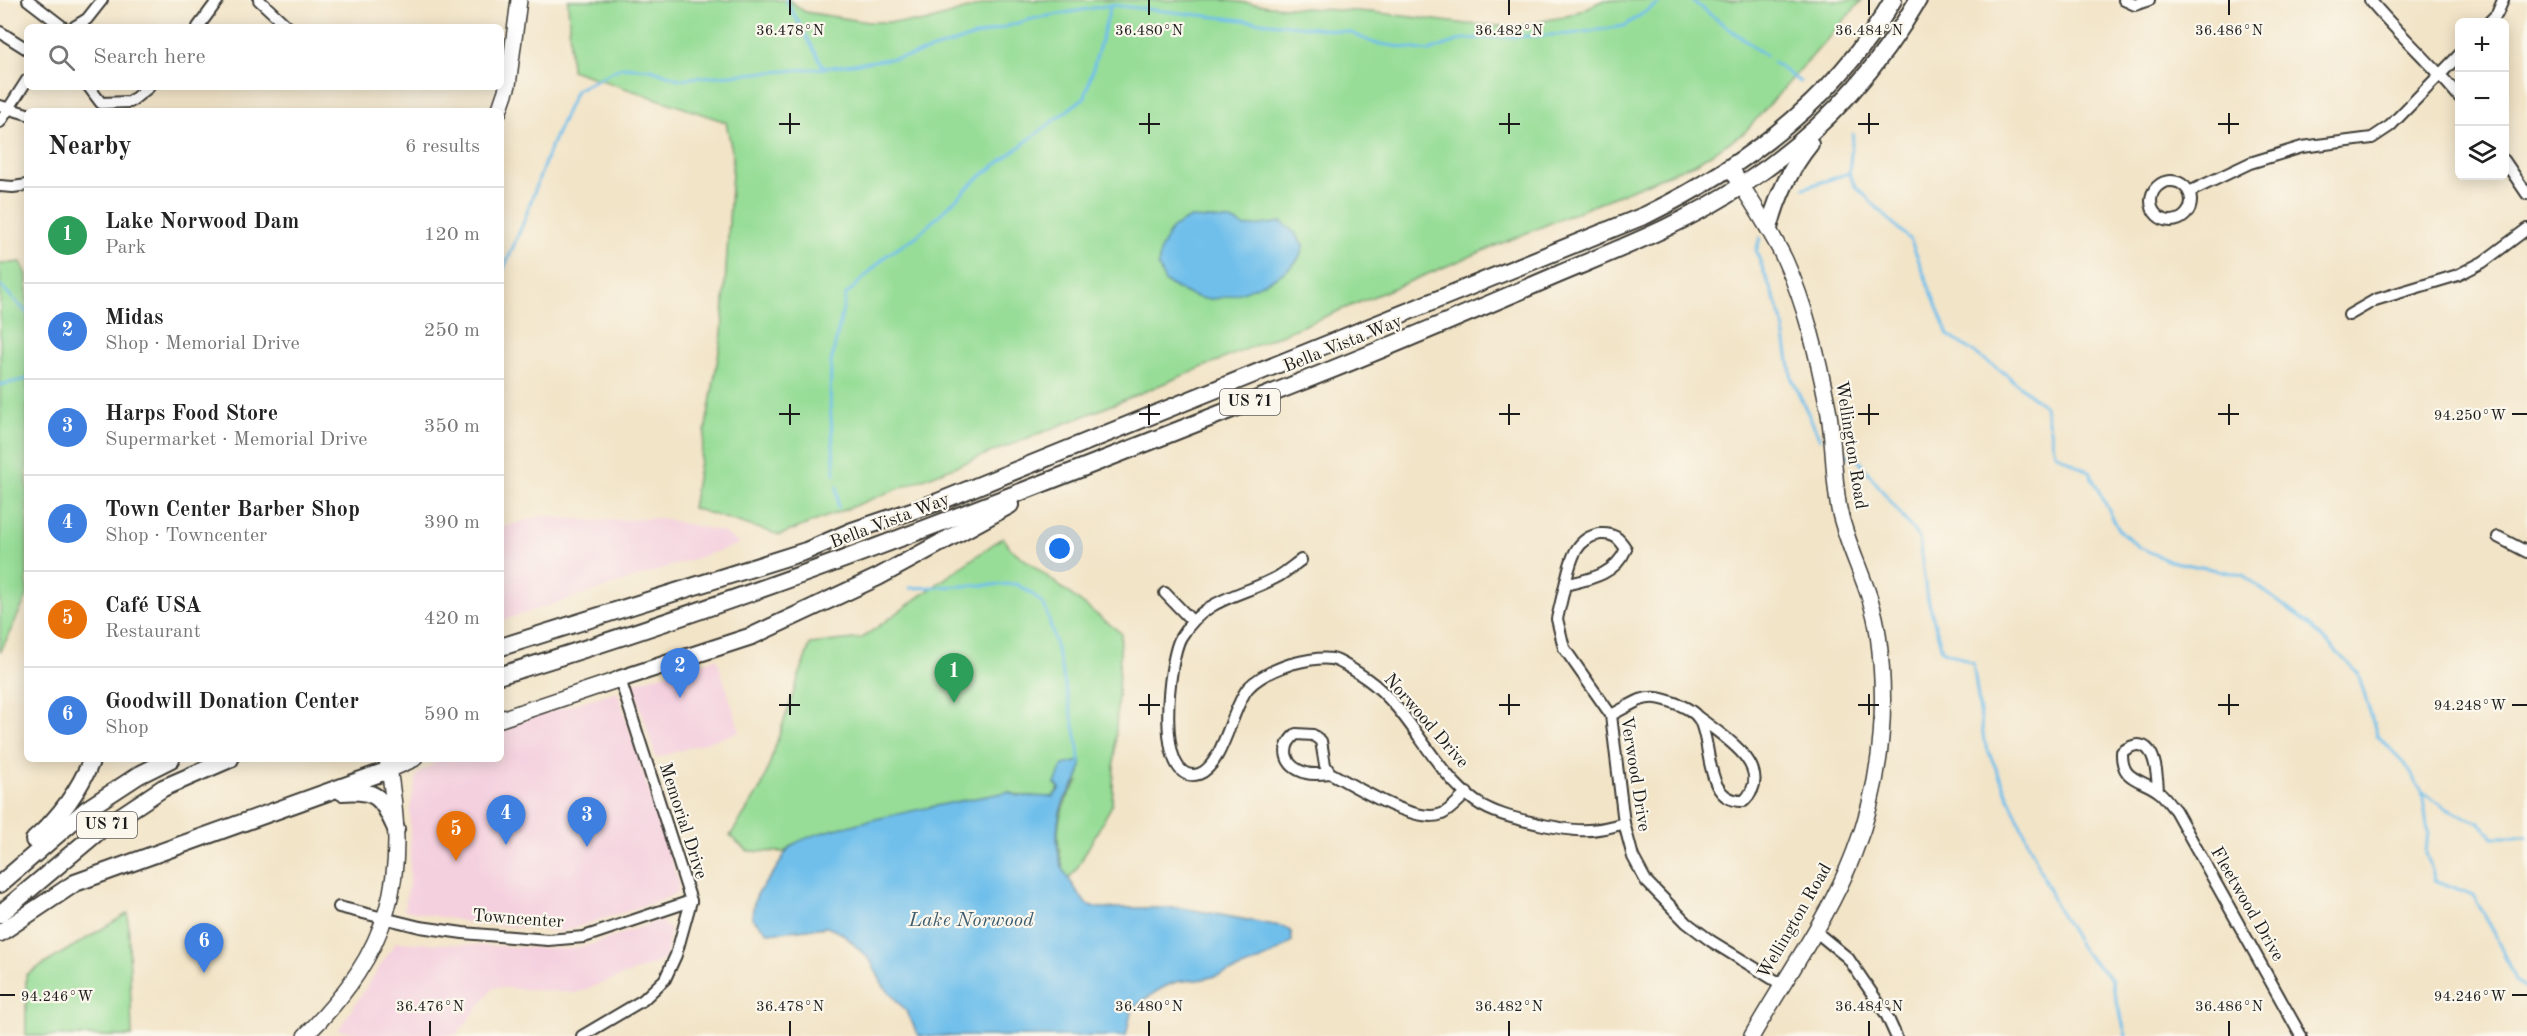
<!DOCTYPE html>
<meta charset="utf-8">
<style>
:root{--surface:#fff;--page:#f6f6f6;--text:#222;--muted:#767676;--line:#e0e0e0;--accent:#1a73e8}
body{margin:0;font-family:"Old Standard TT",serif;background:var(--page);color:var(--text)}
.controls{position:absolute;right:18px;top:18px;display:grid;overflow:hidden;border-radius:9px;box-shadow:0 3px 15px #0003}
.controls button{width:54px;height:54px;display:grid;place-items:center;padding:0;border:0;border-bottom:2px solid var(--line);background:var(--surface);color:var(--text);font:30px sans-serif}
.you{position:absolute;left:1060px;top:549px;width:21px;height:21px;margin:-15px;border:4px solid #fff;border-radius:50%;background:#1a73e8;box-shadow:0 0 0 9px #1a73e833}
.badge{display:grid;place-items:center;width:39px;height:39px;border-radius:50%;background:var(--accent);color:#fff;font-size:20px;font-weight:700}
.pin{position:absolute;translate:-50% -50px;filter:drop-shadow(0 2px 3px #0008)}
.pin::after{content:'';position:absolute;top:32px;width:21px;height:18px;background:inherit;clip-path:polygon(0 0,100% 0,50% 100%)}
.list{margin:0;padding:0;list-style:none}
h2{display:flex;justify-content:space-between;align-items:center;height:78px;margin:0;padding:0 24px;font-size:26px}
h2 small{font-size:20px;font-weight:400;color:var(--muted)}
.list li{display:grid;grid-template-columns:39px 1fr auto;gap:18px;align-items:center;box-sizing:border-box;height:96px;padding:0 24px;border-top:2px solid var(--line)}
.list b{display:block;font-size:22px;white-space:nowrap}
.list p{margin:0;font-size:20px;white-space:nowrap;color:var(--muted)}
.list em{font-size:20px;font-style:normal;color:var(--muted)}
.icon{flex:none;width:33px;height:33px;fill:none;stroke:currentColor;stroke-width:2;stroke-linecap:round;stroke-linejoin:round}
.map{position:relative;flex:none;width:2527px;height:1036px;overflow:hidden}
.search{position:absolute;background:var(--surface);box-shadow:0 3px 15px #0003;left:24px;top:24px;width:480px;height:66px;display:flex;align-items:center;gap:15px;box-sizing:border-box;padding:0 21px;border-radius:9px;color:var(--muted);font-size:22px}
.panel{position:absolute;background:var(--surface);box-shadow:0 3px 15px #0003;left:24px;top:108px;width:480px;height:654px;border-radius:9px}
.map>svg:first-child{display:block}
.built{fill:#f4cfde}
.green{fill:#97dd97;stroke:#5a7c5a;stroke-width:1.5}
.water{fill:#70bfeb;stroke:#466e84;stroke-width:1.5}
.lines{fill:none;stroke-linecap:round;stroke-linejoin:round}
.stream{stroke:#70bfeb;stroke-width:3}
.street-casing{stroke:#3c3a36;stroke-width:14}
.secondary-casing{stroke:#3c3a36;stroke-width:18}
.primary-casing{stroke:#3c3a36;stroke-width:20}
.street{stroke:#fff;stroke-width:10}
.secondary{stroke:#fff;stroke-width:15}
.primary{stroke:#fff;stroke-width:16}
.ticks{fill:none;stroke:#1c1c1c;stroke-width:2}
.labels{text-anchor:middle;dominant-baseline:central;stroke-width:4.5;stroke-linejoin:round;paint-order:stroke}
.shield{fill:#fbf7ec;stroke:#5f5e5a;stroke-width:1.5}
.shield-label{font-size:16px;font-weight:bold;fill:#1c1c1c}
.street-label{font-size:18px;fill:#1c1c1c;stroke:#fbf7ec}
.water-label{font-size:20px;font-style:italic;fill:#3e5d6f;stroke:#fbf7ec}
.ticks-label{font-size:15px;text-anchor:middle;fill:#1c1c1c;stroke:#fbf7ec;stroke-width:4.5;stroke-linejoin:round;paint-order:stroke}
</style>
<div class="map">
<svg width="2527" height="1036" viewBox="0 0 2527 1036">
<rect width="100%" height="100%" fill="#fbf7ec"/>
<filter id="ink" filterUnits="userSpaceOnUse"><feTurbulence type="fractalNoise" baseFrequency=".0167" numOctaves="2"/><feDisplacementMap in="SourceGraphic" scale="12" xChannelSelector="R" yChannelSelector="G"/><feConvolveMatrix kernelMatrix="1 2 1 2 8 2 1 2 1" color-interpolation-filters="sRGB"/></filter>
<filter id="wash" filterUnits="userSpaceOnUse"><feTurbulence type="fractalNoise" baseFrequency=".008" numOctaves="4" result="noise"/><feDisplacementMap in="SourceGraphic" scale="24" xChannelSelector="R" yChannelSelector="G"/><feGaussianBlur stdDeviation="1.35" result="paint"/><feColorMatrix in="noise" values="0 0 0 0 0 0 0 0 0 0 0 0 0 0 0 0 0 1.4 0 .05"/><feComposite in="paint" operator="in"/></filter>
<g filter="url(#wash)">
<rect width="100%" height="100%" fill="#f2e4c7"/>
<g class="built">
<path d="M540 516 596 521 660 518 723 532 740 544 501 621V528Z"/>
<path d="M717 658 740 732 656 758 633 683Z"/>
<path d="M617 691 679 884 677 893 662 900 561 932 468 922 404 910 410 878V809L417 775 440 759H501V731L535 716Z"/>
<path d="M660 920 670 930 666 960 576 993 494 987 457 1035 376 1036 338 1030 396 942 569 949 593 944Z"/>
</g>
<g class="green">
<path d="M568 0H789L805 12 868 22H925L997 0H1224L1270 6 1371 12 1467 24 1515 27 1571 15 1604 0H1862L1744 133 1698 162 1102 409 780 535 692 508 722 334 733 156 726 122 571 70Z"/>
<path d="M21 262 27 275V596L0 653V264Z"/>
<path d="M1003 537 1010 548 1121 633 1112 805 1076 870 1067 880C1054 843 1053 813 1078 782L1060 787 1053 797 1020 796 1008 792 792 845 784 852 748 851 730 836 762 786 810 644 862 638Z"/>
<path d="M128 913 132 1036H26V975Z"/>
</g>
<g class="water">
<path d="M1190 218 1231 220 1246 227 1282 222 1295 233 1304 246C1302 250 1301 255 1298 259 1285 278 1232 299 1209 299 1194 299 1178 289 1165 282L1158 266 1161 248 1172 228Z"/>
<path d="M1081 761C1082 779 1072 785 1065 799 1056 817 1055 844 1061 864 1066 877 1078 892 1086 904L1098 908H1183L1285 927 1291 932 1292 941C1269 960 1237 971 1208 978 1198 981 1186 980 1176 982 1161 986 1145 1000 1132 1008L1126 1036H919L906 1011 883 985 870 960 843 934 827 927 769 933 752 918C754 887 764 889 778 866 784 858 784 850 794 844 814 833 837 829 859 823 909 811 958 801 1008 792L1019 796 1053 797 1060 788 1055 784 1063 765Z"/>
</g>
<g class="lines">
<g class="stream">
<path d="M786 0 824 68"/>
<path d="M1691 0 1766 56"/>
<path d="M1773 62 1800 82"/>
<path d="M1853 134 1849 173 1855 186 1911 241 1948 335 2003 372 2045 407 2055 453 2089 472 2119 530 2139 547 2169 561 2243 575 2308 624 2358 673 2377 735 2406 765 2422 792 2428 832 2426 853 2435 880 2473 895 2495 934 2515 980 2527 990"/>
<path d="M1804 188 1849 173"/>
<path d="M1760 238 1756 251 1782 319 1792 379 1820 439"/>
<path d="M501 275 522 226 549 151 576 90 622 67 651 69 678 79 824 68 910 56 1031 19 1111 5 1349 32 1374 43 1429 51 1463 39 1570 34 1624 26 1663 0"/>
<path d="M0 285 27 313"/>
<path d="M0 385 27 379"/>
<path d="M1841 451 1859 461 1919 538 1926 592 1942 650 1973 663 1984 741 2056 906 2083 951 2111 979 2126 1036"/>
<path d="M835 475 830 404 831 363 846 295 887 255 917 236 976 180 1085 97 1111 5"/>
<path d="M837 487 838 508"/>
<path d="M910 588 1016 584C1026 590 1037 596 1044 606 1050 615 1081 751 1080 763"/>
<path d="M2423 793 2446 809 2480 823 2493 837H2527"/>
</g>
</g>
</g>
<g filter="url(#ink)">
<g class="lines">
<g class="street-casing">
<g id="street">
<path d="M28 0 63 27"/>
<path d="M259 0 288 27"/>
<path d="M2124 0 2135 5 2149 0"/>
<path d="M2370 0C2398 34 2432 63 2460 98"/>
<path d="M2489 22 2497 14 2503 0"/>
<path d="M74 27 87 19 102 0"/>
<path d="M198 27 218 0"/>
<path d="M0 32 27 49"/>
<path d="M89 87 101 103 130 102 149 87"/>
<path d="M0 106 27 114"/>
<path d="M0 122 27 80"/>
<path d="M2504 160 2527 194"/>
<circle cx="2171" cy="201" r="20"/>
<path d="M0 186 13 187 27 185"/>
<path d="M2189 192 2250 163 2302 147 2372 138 2390 126 2460 54"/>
<path d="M2349 315 2375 300 2458 275 2483 262 2527 229"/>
<path d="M2498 537 2527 552"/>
<path d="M1301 560C1294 565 1287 571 1279 576 1242 597 1206 596 1181 637 1168 659 1154 788 1199 774 1223 766 1232 707 1248 688 1259 676 1276 669 1291 664 1302 661 1320 657 1332 659 1339 660 1360 674 1367 679 1411 710 1432 770 1475 801 1493 814 1518 819 1539 824 1573 831 1590 834 1624 823"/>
<path d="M1565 585C1570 564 1574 538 1600 534 1614 533 1619 538 1626 549 1615 575 1590 579 1565 585L1557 619 1564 648 1611 715 1624 823 1633 857 1646 881 1687 923 1711 941 1781 984"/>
<path d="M1165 593 1191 620"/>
<path d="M1611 715C1621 710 1631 704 1640 700 1652 696 1661 698 1672 702 1681 705 1694 711 1699 719 1713 743 1703 803 1744 801 1777 768 1723 736 1698 717"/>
<path d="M1330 773C1322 774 1313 775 1306 773 1285 767 1279 748 1296 734L1313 735 1321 741 1325 765 1330 773C1356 786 1415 825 1442 814 1451 810 1459 800 1467 793"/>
<path d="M2158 791C2157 769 2154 729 2122 752 2121 782 2141 778 2159 792 2165 796 2170 805 2175 810L2301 1036"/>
<path d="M339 907 420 927 463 933 548 940 584 937 691 901"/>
<path d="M1815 931 1848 958 1886 1014 1896 1036"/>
<path d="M582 1036 643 1000 665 979 676 955 691 901 620 679"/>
</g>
</g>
<g class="secondary-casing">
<g id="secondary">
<path d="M499 111 508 85 519 0"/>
<path d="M1731 168C1749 199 1770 228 1785 260 1806 306 1818 358 1828 408 1834 441 1833 476 1839 509 1848 551 1872 589 1878 634 1888 709 1882 783 1854 853 1829 918 1786 976 1752 1036"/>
<path d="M501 719 620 679"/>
<path d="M389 770 414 759"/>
<path d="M305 1036C391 951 410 877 387 759"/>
</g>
</g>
<g class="primary-casing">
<g id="primary">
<path d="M1769 228C1777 197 1789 170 1810 144"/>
<path d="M501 647 806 551 852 531 938 502 1646 215C1746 166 1837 98 1893 0"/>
<path d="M501 675C772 593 1035 487 1298 383 1385 349 1471 312 1557 275 1621 248 1686 223 1744 184 1817 136 1874 76 1918 0"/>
<path d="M620 679 752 636 878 577 1010 505"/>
<path d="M342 792C379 789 382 799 396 829"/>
<path d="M34 840C60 817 79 791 92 759"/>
<path d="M0 884 87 809 139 775 171 759"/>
<path d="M0 914 100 830 163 788 230 759"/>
<path d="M0 933 75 883 389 770"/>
</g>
</g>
<use href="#street" class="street"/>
<use href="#secondary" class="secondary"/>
<use href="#primary" class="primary"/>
</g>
</g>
<path class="ticks" d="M790 0V15M1149 0V15M1509 0V15M1869 0V15M2229 0V15M790 113V134M1149 113V134M1509 113V134M1869 113V134M2229 113V134M779 124H800M1139 124H1160M1499 124H1520M1858 124H1879M2218 124H2239M790 404V425M1149 404V425M1509 404V425M1869 404V425M2229 404V425M779 414H800M1139 414H1160M1499 414H1520M1858 414H1879M2218 414H2239M2512 414H2527M790 694V715M1149 694V715M1509 694V715M1869 694V715M2229 694V715M779 705H800M1139 705H1160M1499 705H1520M1858 705H1879M2218 705H2239M2512 705H2527M0 995H15M2512 995H2527M430 1021V1036M790 1021V1036M1149 1021V1036M1509 1021V1036M1869 1021V1036M2229 1021V1036"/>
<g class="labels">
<g class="shield">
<rect x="1220" y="389" width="60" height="26" rx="4.5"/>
<rect x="77" y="812" width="60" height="26" rx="4.5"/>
</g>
<g class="shield-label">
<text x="1250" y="402">US 71</text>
<text x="107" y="825">US 71</text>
</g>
<g class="street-label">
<text transform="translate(1343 344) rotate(-22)">Bella Vista Way</text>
<text transform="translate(1851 445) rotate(81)">Wellington Road</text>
<text transform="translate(890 521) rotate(-21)">Bella Vista Way</text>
<text transform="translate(1426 721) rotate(49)">Norwood Drive</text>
<text transform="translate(1635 774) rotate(81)">Verwood Drive</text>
<text transform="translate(683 821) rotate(72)">Memorial Drive</text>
<text transform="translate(2247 904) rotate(60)">Fleetwood Drive</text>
<text transform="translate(518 919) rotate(4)">Towncenter</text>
<text transform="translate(1795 921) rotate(-60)">Wellington Road</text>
</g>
<g class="water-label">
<text x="971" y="921">Lake Norwood</text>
</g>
</g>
<g class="ticks-label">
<text x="790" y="35">36.478°N</text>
<text x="1149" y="35">36.480°N</text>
<text x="1509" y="35">36.482°N</text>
<text x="1869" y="35">36.484°N</text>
<text x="2229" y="35">36.486°N</text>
<text x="2470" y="420">94.250°W</text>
<text x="2470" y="710">94.248°W</text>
<text x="57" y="1001">94.246°W</text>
<text x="2470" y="1001">94.246°W</text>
<text x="430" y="1011">36.476°N</text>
<text x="790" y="1011">36.478°N</text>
<text x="1149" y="1011">36.480°N</text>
<text x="1509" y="1011">36.482°N</text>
<text x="1869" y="1011">36.484°N</text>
<text x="2229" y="1011">36.486°N</text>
</g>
</svg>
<div class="controls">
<button>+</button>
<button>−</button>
<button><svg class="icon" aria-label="layers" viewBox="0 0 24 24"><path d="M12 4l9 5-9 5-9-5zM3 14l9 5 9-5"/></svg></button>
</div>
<div class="you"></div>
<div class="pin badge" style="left:954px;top:703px;background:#2e9e5b">1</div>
<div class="pin badge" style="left:680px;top:698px;background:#3f7fe0">2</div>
<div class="pin badge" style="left:587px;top:847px;background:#3f7fe0">3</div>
<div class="pin badge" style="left:506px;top:845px;background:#3f7fe0">4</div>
<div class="pin badge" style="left:456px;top:861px;background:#e8710a">5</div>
<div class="pin badge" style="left:204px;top:973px;background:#3f7fe0">6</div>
<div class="search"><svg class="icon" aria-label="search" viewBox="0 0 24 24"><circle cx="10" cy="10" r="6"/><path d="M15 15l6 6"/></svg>Search here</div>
<section class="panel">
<h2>Nearby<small>6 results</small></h2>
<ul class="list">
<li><span class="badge" style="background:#2e9e5b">1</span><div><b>Lake Norwood Dam</b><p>Park</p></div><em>120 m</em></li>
<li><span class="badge" style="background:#3f7fe0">2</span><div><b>Midas</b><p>Shop · Memorial Drive</p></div><em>250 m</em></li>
<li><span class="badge" style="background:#3f7fe0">3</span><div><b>Harps Food Store</b><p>Supermarket · Memorial Drive</p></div><em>350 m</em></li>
<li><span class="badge" style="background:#3f7fe0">4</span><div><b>Town Center Barber Shop</b><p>Shop · Towncenter</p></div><em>390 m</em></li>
<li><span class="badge" style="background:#e8710a">5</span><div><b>Café USA</b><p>Restaurant</p></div><em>420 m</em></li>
<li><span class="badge" style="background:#3f7fe0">6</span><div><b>Goodwill Donation Center</b><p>Shop</p></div><em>590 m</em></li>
</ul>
</section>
</div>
